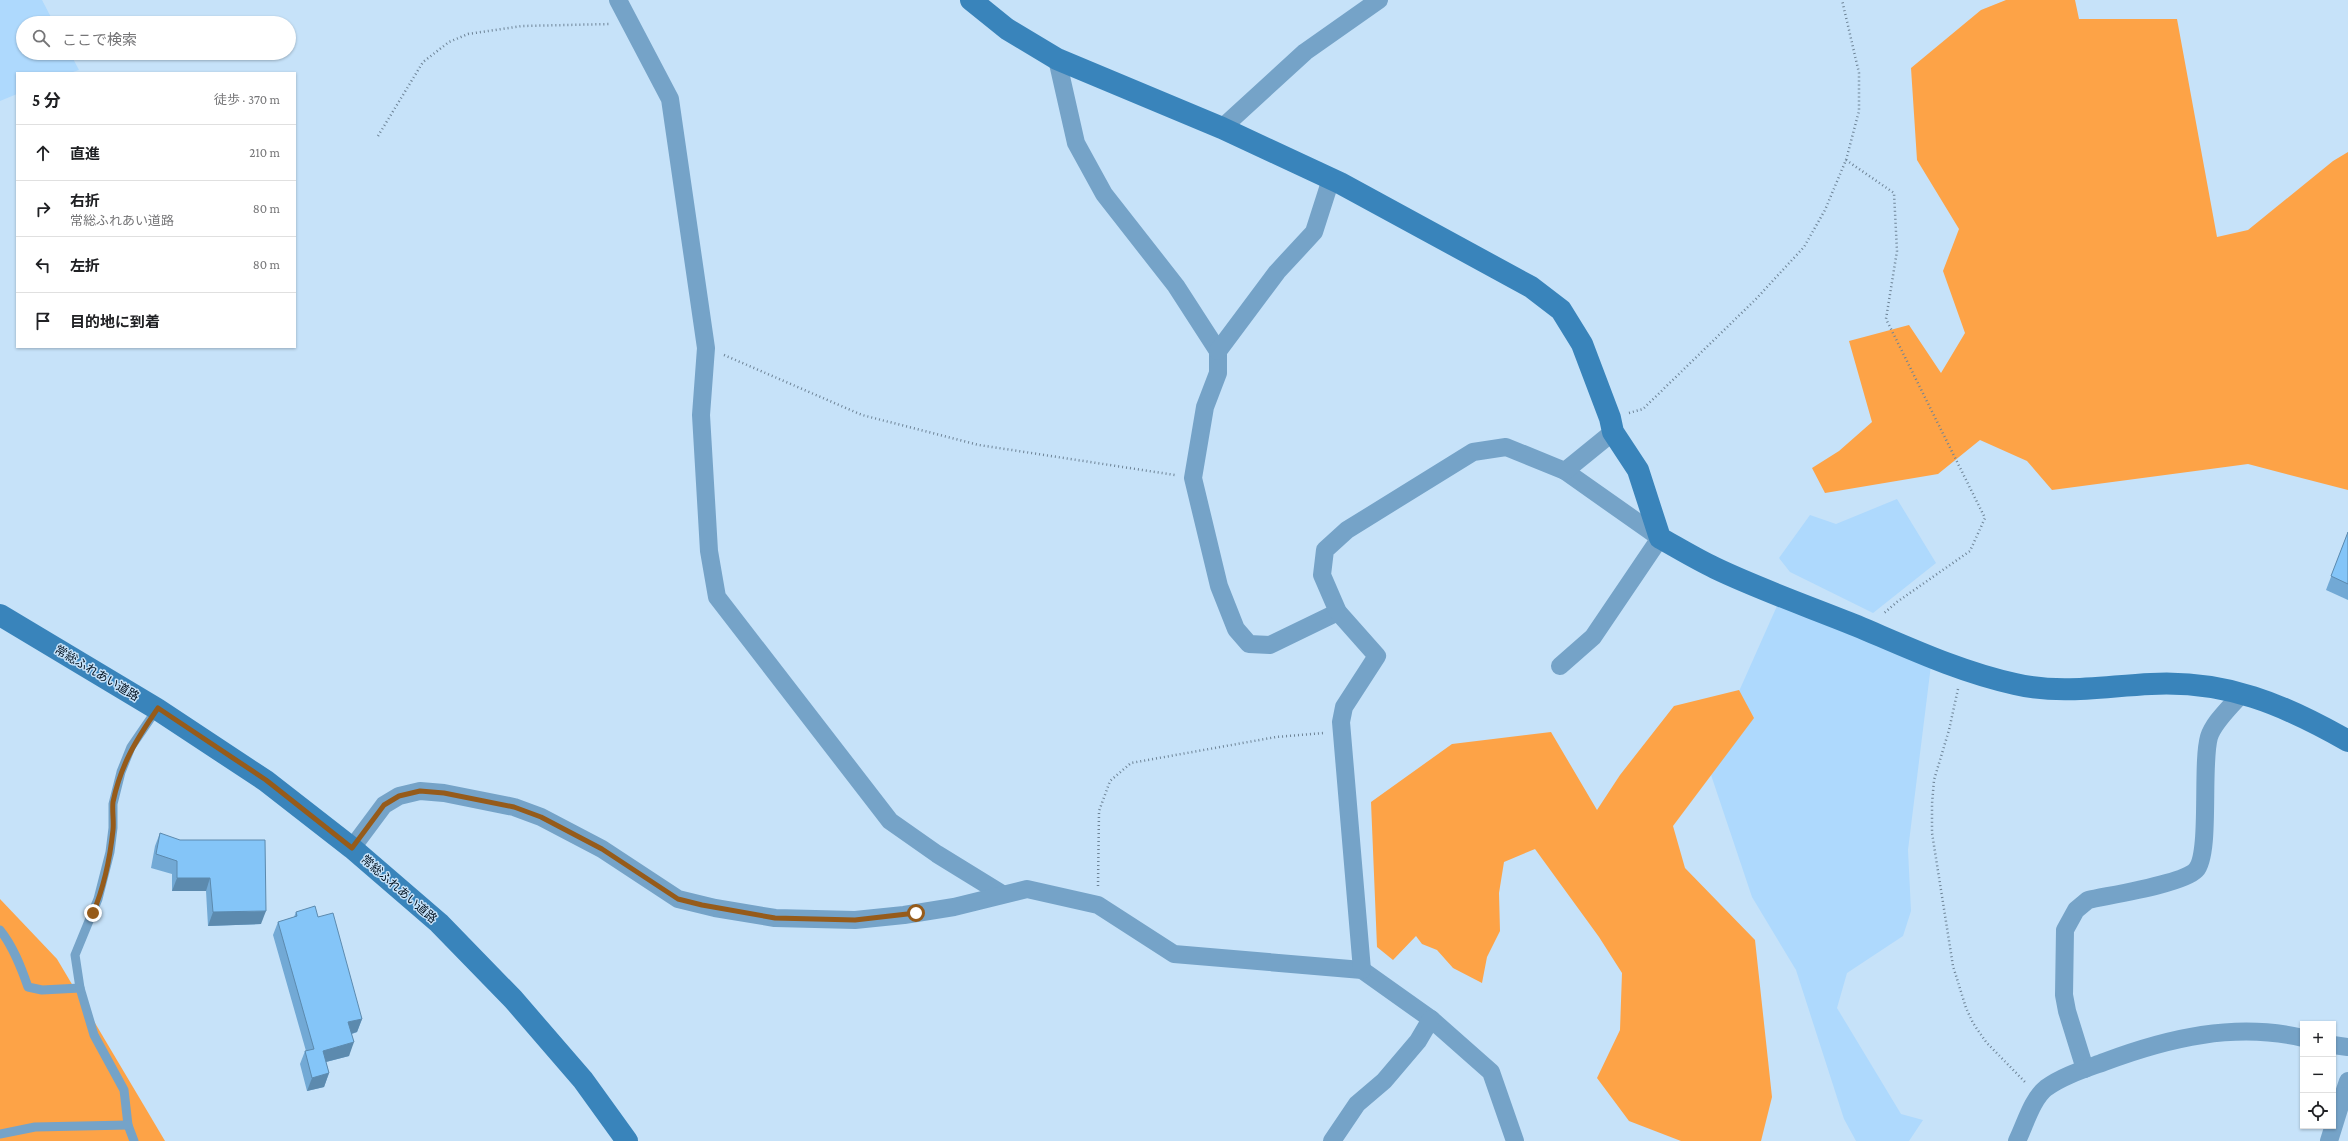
<!DOCTYPE html>
<html lang="ja">
<meta charset="utf-8">
<style>
:root{--surface:#fff;--page:#f6f6f6;--text:#202124;--muted:#757577;--line:#e0e0e0}
body{margin:0;font-family:"Crimson Pro","Noto Sans JP",serif;background:var(--page);color:var(--text)}
.controls{position:absolute;right:12px;bottom:12px;display:grid;overflow:hidden;border-radius:0px;box-shadow:0 1px 3px #0004}
.controls button{width:36px;height:36px;display:grid;place-items:center;padding:0;border:0;border-bottom:1px solid var(--line);background:var(--surface);color:var(--text);font:20px sans-serif}
.stop{position:absolute;width:12px;height:12px;margin:-9px;border:3px solid #965b1a;border-radius:50%;background:#fff}
.stop.end{background:#965b1a;border-color:#fff;box-shadow:0 1px 4px #0008}
.list{margin:0;padding:0;list-style:none}
h2{display:flex;justify-content:space-between;align-items:center;height:52px;margin:0;padding:0 16px;font-size:17px}
h2 small{font-size:13px;font-weight:400;color:var(--muted)}
.list li{display:grid;grid-template-columns:26px 1fr auto;gap:12px;align-items:center;box-sizing:border-box;height:56px;padding:0 16px;border-top:1px solid var(--line)}
.list b{display:block;font-size:15px;white-space:nowrap}
.list p{margin:0;font-size:13px;white-space:nowrap;color:var(--muted)}
.list em{font-size:13px;font-style:normal;color:var(--muted)}
.icon{flex:none;width:22px;height:22px;fill:none;stroke:currentColor;stroke-width:2;stroke-linecap:round;stroke-linejoin:round}
.map{position:relative;flex:none;width:2348px;height:1141px;overflow:hidden}
.search{position:absolute;background:var(--surface);box-shadow:0 1px 3px #0004;left:16px;top:16px;width:280px;height:44px;display:flex;align-items:center;gap:10px;box-sizing:border-box;padding:0 14px;border-radius:22px;color:var(--muted);font-size:15px}
.panel{position:absolute;background:var(--surface);box-shadow:0 1px 3px #0004;left:16px;top:72px;width:280px;height:276px;border-radius:0px}
.map>svg:first-child{display:block}
.built{fill:#aed9fd}
.green{fill:#fda347}
.lines{fill:none;stroke-linecap:round;stroke-linejoin:round}
.path{stroke:#6d8396;stroke-width:2.5;stroke-dasharray:1 3;stroke-linecap:butt}
.lane{stroke:#75a3c8;stroke-width:9}
.street{stroke:#75a3c8;stroke-width:18}
.secondary{stroke:#3984bb;stroke-width:22}
.wall{fill:#72a9d5}
.shaded-wall{fill:#5c8aae}
.building{fill:#84c5f8;stroke:#5c8aae}
.route{stroke:#965b1a;stroke-width:5}
.labels{text-anchor:middle;dominant-baseline:central;stroke-width:3;stroke-linejoin:round;paint-order:stroke}
.street-label{font-size:12px;fill:#01101e;stroke:#c6e2f9}
</style>
<div class="map">
<svg width="2348" height="1141" viewBox="0 0 2348 1141">
<rect width="100%" height="100%" fill="#c6e2f9"/>
<g class="built">
<path d="M0 0H42L54 23H23V53H70L79 70 70 73H17V94L0 101Z"/>
<path d="M1897 499 1936 563 1873 613 1790 572 1779 558 1810 515 1836 524Z"/>
<path d="M1777 606 1932 657 1908 850 1911 911 1903 936 1847 973 1837 1008 1901 1114 1923 1120 1909 1141H1856L1844 1119 1796 970 1752 897 1707 763Z"/>
</g>
<g class="green">
<path d="M2006 0H2075L2079 19H2177L2217 237 2248 230 2333 161 2348 152V490L2248 464 2052 490 2027 461 1980 440 1938 474 1825 493 1812 468 1839 451 1872 422 1849 341 1909 325 1941 373 1965 333 1943 271 1959 229 1917 160 1911 68 1981 10Z"/>
<path d="M1739 690 1754 718 1673 826 1685 868 1755 940 1772 1097 1761 1141H1681L1629 1121 1597 1078 1620 1030 1622 973 1599 937 1535 849 1504 862 1499 893 1500 931 1487 957 1482 983 1453 968 1437 950 1422 944 1416 936 1393 960 1377 947 1371 802 1452 744 1551 732 1597 810 1620 775 1674 706Z"/>
<path d="M0 899 57 959 165 1141H0Z"/>
</g>
<g class="lines">
<g class="path">
<path d="M378 136 423 62 449 42 468 34 522 26 610 24"/>
<path d="M1846 160 1894 193 1897 251 1886 319 1985 518 1970 551 1897 602 1883 614"/>
<path d="M724 355 862 415 979 445 1175 475"/>
<path d="M1629 413 1643 409 1756 299 1804 247 1825 210 1846 160 1859 111V73L1842 0"/>
<path d="M1958 689 1949 730 1934 780 1932 804V833L1953 966 1966 1008 1973 1023 1986 1042 2026 1083"/>
<path d="M1098 886 1099 811 1110 781 1131 763 1276 737 1324 733"/>
</g>
<g class="lane">
<path d="M0 930C13 946 21 967 28 987L42 990 80 988 94 1035 124 1090 128 1125 134 1141"/>
<path d="M80 988 75 955 98 899 110 852 113 828V804L121 772 131 747 157 709"/>
<path d="M0 1134 35 1127 128 1125"/>
</g>
<g class="street">
<path d="M618 0 670 99 706 348 701 415 709 551 717 597 890 821 937 854 1002 894"/>
<path d="M1057 59 1076 143 1104 194 1176 286 1218 351V373L1205 407 1193 478 1219 586 1236 629 1249 644 1270 645 1338 612"/>
<path d="M1222 128 1305 52 1379 0"/>
<path d="M1218 351 1277 272 1314 232 1331 179"/>
<path d="M1560 666 1593 637 1660 538 1565 471"/>
<path d="M352 848 384 805 399 796 420 791 444 793 514 807 541 817 602 849 678 899 715 908 775 918 855 920 904 915 954 907 1027 889 1098 905 1174 954 1362 970 1431 1019 1491 1072 1515 1141"/>
<path d="M1362 970 1341 722 1344 707 1377 656 1338 612 1322 575 1325 550 1347 530 1473 452 1506 447 1565 471 1613 432"/>
<path d="M2333 1045 2348 1047"/>
<path d="M2085 1069 2067 1011 2064 995 2065 930 2076 910 2088 900C2110 895 2183 884 2196 870 2211 854 2201 765 2209 737 2214 721 2232 706 2242 693"/>
<path d="M2348 1081 2343 1096 2348 1097"/>
<path d="M1332 1141 1357 1104 1384 1081 1418 1041 1431 1019"/>
<path d="M2017 1141C2025 1125 2032 1099 2046 1088 2062 1076 2085 1069 2104 1062 2168 1038 2235 1022 2303 1038"/>
<path d="M2329 1141 2343 1096"/>
</g>
<g class="secondary">
<path d="M971 0 1007 29 1057 59 1222 128 1340 183 1531 287 1561 310 1582 344 1610 418 1613 432 1638 470 1660 538C1678 548 1696 559 1715 568 1761 590 1810 607 1857 626 1909 648 1960 672 2015 684 2061 695 2105 686 2151 684 2226 680 2283 704 2348 741"/>
<path d="M0 615 157 709 266 781 352 848 439 923 513 999 583 1080 627 1141"/>
</g>
</g>
<g class="wall">
<path d="M2348 532V600L2326 590Z"/>
<path d="M160 833 261 924 208 926 206 891H172V874L151 868 155 846Z"/>
<path d="M296 912 318 917 362 1019 357 1032 352 1034 349 1056 326 1062 329 1073 324 1087 307 1091 300 1064 305 1051H306L273 935 278 922 294 917Z"/>
</g>
<g class="shaded-wall">
<path d="M177 878H210L206 891H172Z"/>
<path d="M266 911 261 924 208 926 213 912Z"/>
<path d="M362 1019 357 1032 343 1036 348 1022Z"/>
<path d="M354 1042 349 1056 318 1064 323 1051Z"/>
<path d="M329 1073 324 1087 307 1091 312 1078Z"/>
</g>
<g class="building">
<path d="M2348 532V584L2331 576Z"/>
<path d="M160 833 180 840H265L266 911 213 912 210 878H177V861L156 854Z"/>
<path d="M315 906 318 917 333 913 362 1019 348 1022 354 1042 323 1051 329 1073 312 1078 305 1051 314 1049 278 922 297 916 296 912Z"/>
</g>
<g class="lines">
<path class="route" d="M93 913C104 887 110 858 113 830 114 821 112 811 113 802 121 764 136 740 158 708L266 780 352 848 384 805 399 796 420 791 444 793 514 807 541 817 602 849 678 899 702 905 775 918 855 920 916 913"/>
</g>
<g class="labels">
<g class="street-label">
<text transform="translate(97 673) rotate(31)">常総ふれあい道路</text>
<text transform="translate(399 889) rotate(41)">常総ふれあい道路</text>
</g>
</g>
</svg>
<div class="controls">
<button>+</button>
<button>−</button>
<button><svg class="icon" aria-label="locate" viewBox="0 0 24 24"><circle cx="12" cy="12" r="6"/><path d="M12 2v4M12 18v4M2 12h4M18 12h4"/></svg></button>
</div>
<div class="stop" style="left:916px;top:913px"></div>
<div class="stop end" style="left:93px;top:913px"></div>
<div class="search"><svg class="icon" aria-label="search" viewBox="0 0 24 24"><circle cx="10" cy="10" r="6"/><path d="M15 15l6 6"/></svg>ここで検索</div>
<section class="panel">
<h2>5 分<small>徒歩 · 370 m</small></h2>
<ul class="list">
<li><svg class="icon" aria-label="ahead" viewBox="0 0 24 24"><path d="M12 20V5M6 11l6-6 6 6"/></svg><div><b>直進</b></div><em>210 m</em></li>
<li><svg class="icon" aria-label="right" viewBox="0 0 24 24"><path d="M7 20v-9h11M14 6l5 5-5 5"/></svg><div><b>右折</b><p>常総ふれあい道路</p></div><em>80 m</em></li>
<li><svg class="icon" aria-label="left" viewBox="0 0 24 24"><path d="M17 20v-9H6M10 6l-5 5 5 5"/></svg><div><b>左折</b></div><em>80 m</em></li>
<li><svg class="icon" aria-label="arrive" viewBox="0 0 24 24"><path d="M6 21V4h12l-3 4 3 4H6"/></svg><div><b>目的地に到着</b></div></li>
</ul>
</section>
</div>
